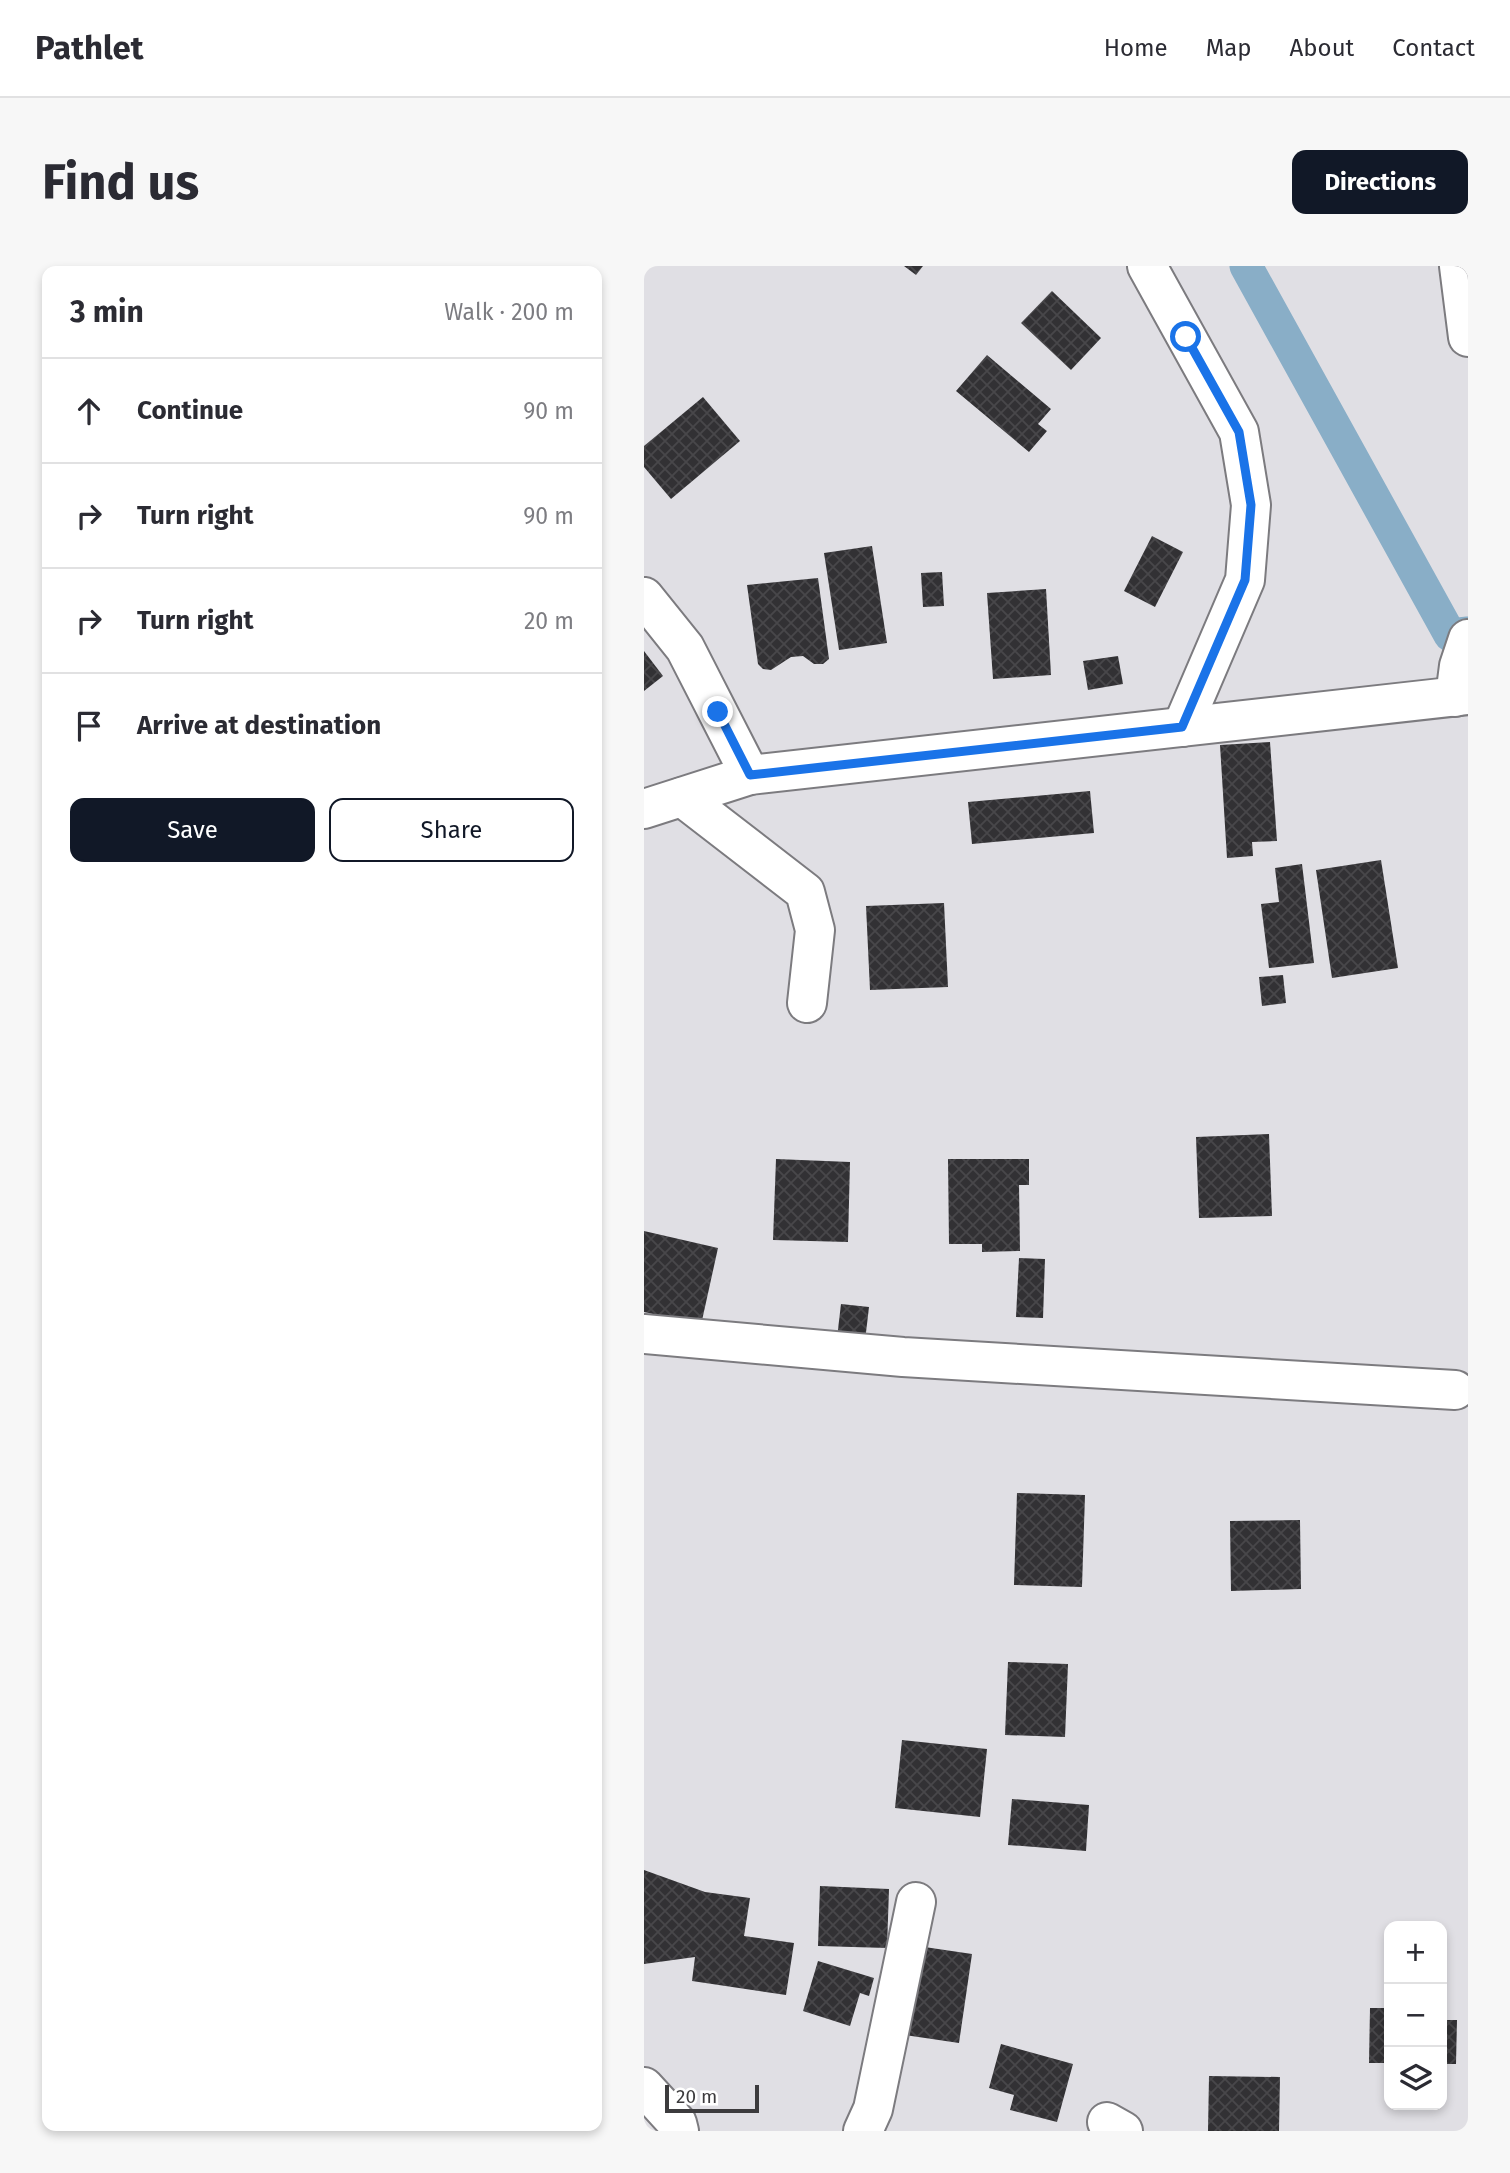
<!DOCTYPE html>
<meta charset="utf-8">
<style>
:root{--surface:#fff;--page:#f7f7f7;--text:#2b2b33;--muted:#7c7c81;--line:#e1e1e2;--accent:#111827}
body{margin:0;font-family:"Fira Sans",sans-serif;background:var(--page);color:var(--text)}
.controls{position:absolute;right:21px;bottom:21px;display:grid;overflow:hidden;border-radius:14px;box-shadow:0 4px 10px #0003}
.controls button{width:63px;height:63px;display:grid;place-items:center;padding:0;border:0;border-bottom:2px solid var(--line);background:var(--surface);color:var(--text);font:35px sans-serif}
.scale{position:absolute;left:21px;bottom:18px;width:94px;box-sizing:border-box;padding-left:7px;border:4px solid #3c3b3d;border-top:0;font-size:19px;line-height:24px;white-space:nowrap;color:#3c3b3d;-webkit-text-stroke:5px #fff;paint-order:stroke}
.stop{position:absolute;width:21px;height:21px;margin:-16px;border:5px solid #1a73e8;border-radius:50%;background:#fff}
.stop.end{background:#1a73e8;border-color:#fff;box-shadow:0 2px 7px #0008}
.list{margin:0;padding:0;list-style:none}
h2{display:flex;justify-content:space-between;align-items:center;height:91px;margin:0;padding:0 28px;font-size:30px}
h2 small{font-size:23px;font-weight:400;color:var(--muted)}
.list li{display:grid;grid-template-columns:46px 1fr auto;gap:21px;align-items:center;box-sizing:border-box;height:105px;padding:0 28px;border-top:2px solid var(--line)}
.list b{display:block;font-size:26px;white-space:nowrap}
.list em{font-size:23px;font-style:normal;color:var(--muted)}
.actions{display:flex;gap:14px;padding:21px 28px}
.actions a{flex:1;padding:16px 0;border:2px solid var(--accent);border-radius:14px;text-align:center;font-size:24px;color:var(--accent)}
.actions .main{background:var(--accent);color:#fff}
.icon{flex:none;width:38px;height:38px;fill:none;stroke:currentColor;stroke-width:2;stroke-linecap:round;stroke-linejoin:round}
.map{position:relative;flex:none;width:824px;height:1865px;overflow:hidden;border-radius:14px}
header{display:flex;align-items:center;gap:42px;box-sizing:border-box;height:98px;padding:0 35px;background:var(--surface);border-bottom:2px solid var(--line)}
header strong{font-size:33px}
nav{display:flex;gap:38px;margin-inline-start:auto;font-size:24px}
.intro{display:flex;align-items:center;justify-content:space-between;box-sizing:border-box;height:168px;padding:0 42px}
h1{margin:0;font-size:49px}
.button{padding:18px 32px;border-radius:14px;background:var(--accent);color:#fff;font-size:24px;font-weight:700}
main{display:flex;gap:42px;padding:0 42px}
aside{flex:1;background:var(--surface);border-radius:14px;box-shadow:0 4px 10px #0003}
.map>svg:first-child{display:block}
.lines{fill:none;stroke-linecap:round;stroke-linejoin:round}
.canal{stroke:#89aec7;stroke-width:33}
.building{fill:url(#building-cross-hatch)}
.minor-casing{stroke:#7c7b7f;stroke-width:42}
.minor{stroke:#fff;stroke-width:38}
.route{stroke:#1a73e8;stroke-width:9}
</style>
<header>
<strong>Pathlet</strong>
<nav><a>Home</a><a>Map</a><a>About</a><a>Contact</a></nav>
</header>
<div class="intro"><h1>Find us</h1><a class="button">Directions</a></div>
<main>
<aside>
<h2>3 min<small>Walk · 200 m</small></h2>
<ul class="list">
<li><svg class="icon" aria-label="ahead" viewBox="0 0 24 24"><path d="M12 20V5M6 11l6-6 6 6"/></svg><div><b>Continue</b></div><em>90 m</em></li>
<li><svg class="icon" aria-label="right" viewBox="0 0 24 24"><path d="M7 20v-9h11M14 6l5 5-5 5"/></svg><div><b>Turn right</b></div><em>90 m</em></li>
<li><svg class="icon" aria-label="right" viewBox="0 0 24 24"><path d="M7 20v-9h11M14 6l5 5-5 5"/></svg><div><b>Turn right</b></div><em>20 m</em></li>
<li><svg class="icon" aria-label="arrive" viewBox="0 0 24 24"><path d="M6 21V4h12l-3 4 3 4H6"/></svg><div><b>Arrive at destination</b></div></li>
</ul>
<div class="actions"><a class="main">Save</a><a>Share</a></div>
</aside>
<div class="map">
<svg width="824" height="1865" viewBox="0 0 824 1865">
<defs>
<pattern id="building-cross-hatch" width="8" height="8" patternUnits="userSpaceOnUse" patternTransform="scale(1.75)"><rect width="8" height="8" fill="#323134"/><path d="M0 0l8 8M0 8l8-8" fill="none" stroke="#48474a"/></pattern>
</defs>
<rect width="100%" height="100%" fill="#e0dfe4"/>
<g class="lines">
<path class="canal" d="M602 0 806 369 824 367"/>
</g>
<g class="building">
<path d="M260 0H279L272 9Z"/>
<path d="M408 25 457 72 427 104 377 57Z"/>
<path d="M343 89 407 143 394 158 403 165 385 186 312 125Z"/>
<path d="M59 131 96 175 27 233 0 201V180Z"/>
<path d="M508 270 539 286 511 341 480 325Z"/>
<path d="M228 280 243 377 195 384 180 287Z"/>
<path d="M298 306 300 340 279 341 277 307Z"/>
<path d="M174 312 185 393 179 398H170L159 390 147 391 127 404 119 403 114 398 103 319Z"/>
<path d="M402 323 407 409 349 413 343 327Z"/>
<path d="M0 385 19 410 0 425Z"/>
<path d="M474 390 479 418 444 424 439 395Z"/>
<path d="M626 476 633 575 608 576 609 590 583 592 576 479Z"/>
<path d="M446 525 450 567 328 578 324 536Z"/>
<path d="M737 594 754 702 688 712 672 604Z"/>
<path d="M658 598 670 697 625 702 617 638 635 636 631 602Z"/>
<path d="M300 637 304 721 226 724 222 640Z"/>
<path d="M639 709 642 737 618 740 615 711Z"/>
<path d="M625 868 628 950 555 952 552 871Z"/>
<path d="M132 893 206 896 204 976 129 974Z"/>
<path d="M304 893H385V919H375L376 985 338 986V978H305Z"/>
<path d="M0 965 74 982 57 1059 0 1046Z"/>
<path d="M375 992 401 993 399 1052 372 1051Z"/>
<path d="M197 1038 225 1041 221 1075 193 1072Z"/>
<path d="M373 1227 441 1229 438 1321 370 1319Z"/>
<path d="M656 1254 657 1323 587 1325 586 1255Z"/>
<path d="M364 1396 424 1398 421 1471 361 1469Z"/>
<path d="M258 1474 343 1483 336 1551 251 1542Z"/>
<path d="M368 1533 445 1539 442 1585 364 1579Z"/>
<path d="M0 1604 61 1626 106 1632 100 1670 150 1677 142 1729 48 1715 51 1691 0 1698Z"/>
<path d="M176 1620 245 1623 243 1682 174 1680Z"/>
<path d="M267 1679 328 1688 315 1777 254 1768Z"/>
<path d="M174 1695 230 1712 225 1730 216 1727 206 1760 159 1745Z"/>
<path d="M726 1742H745V1797H725Z"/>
<path d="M798 1754H813L812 1798H798Z"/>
<path d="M357 1778 429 1798 413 1856 366 1844 370 1829 345 1822Z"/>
<path d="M565 1810 636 1811 635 1865H564Z"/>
</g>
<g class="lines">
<g class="minor-casing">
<g id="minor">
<path d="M503 0 595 166 607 239 601 314 538 461"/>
<path d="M815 0 824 71"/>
<path d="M0 331 41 382 106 509"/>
<path d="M811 431 815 400 824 373"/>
<path d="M38 531 161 626 171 664 163 737"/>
<path d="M0 543 106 509 824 429"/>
<path d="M0 1068 259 1091 811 1124"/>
<path d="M0 1821 33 1857 35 1865"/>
<path d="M463 1856 479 1865"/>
<path d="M219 1865 229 1843 272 1636"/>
</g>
</g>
<use href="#minor" class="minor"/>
</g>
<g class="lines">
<path class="route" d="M74 446 106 509 538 461 601 314 607 239 595 166 542 71"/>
</g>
</svg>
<div class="controls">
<button>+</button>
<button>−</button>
<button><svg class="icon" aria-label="layers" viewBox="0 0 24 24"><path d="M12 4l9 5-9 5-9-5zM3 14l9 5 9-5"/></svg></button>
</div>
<div class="scale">20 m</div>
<div class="stop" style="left:542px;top:71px"></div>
<div class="stop end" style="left:74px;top:446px"></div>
</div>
</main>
